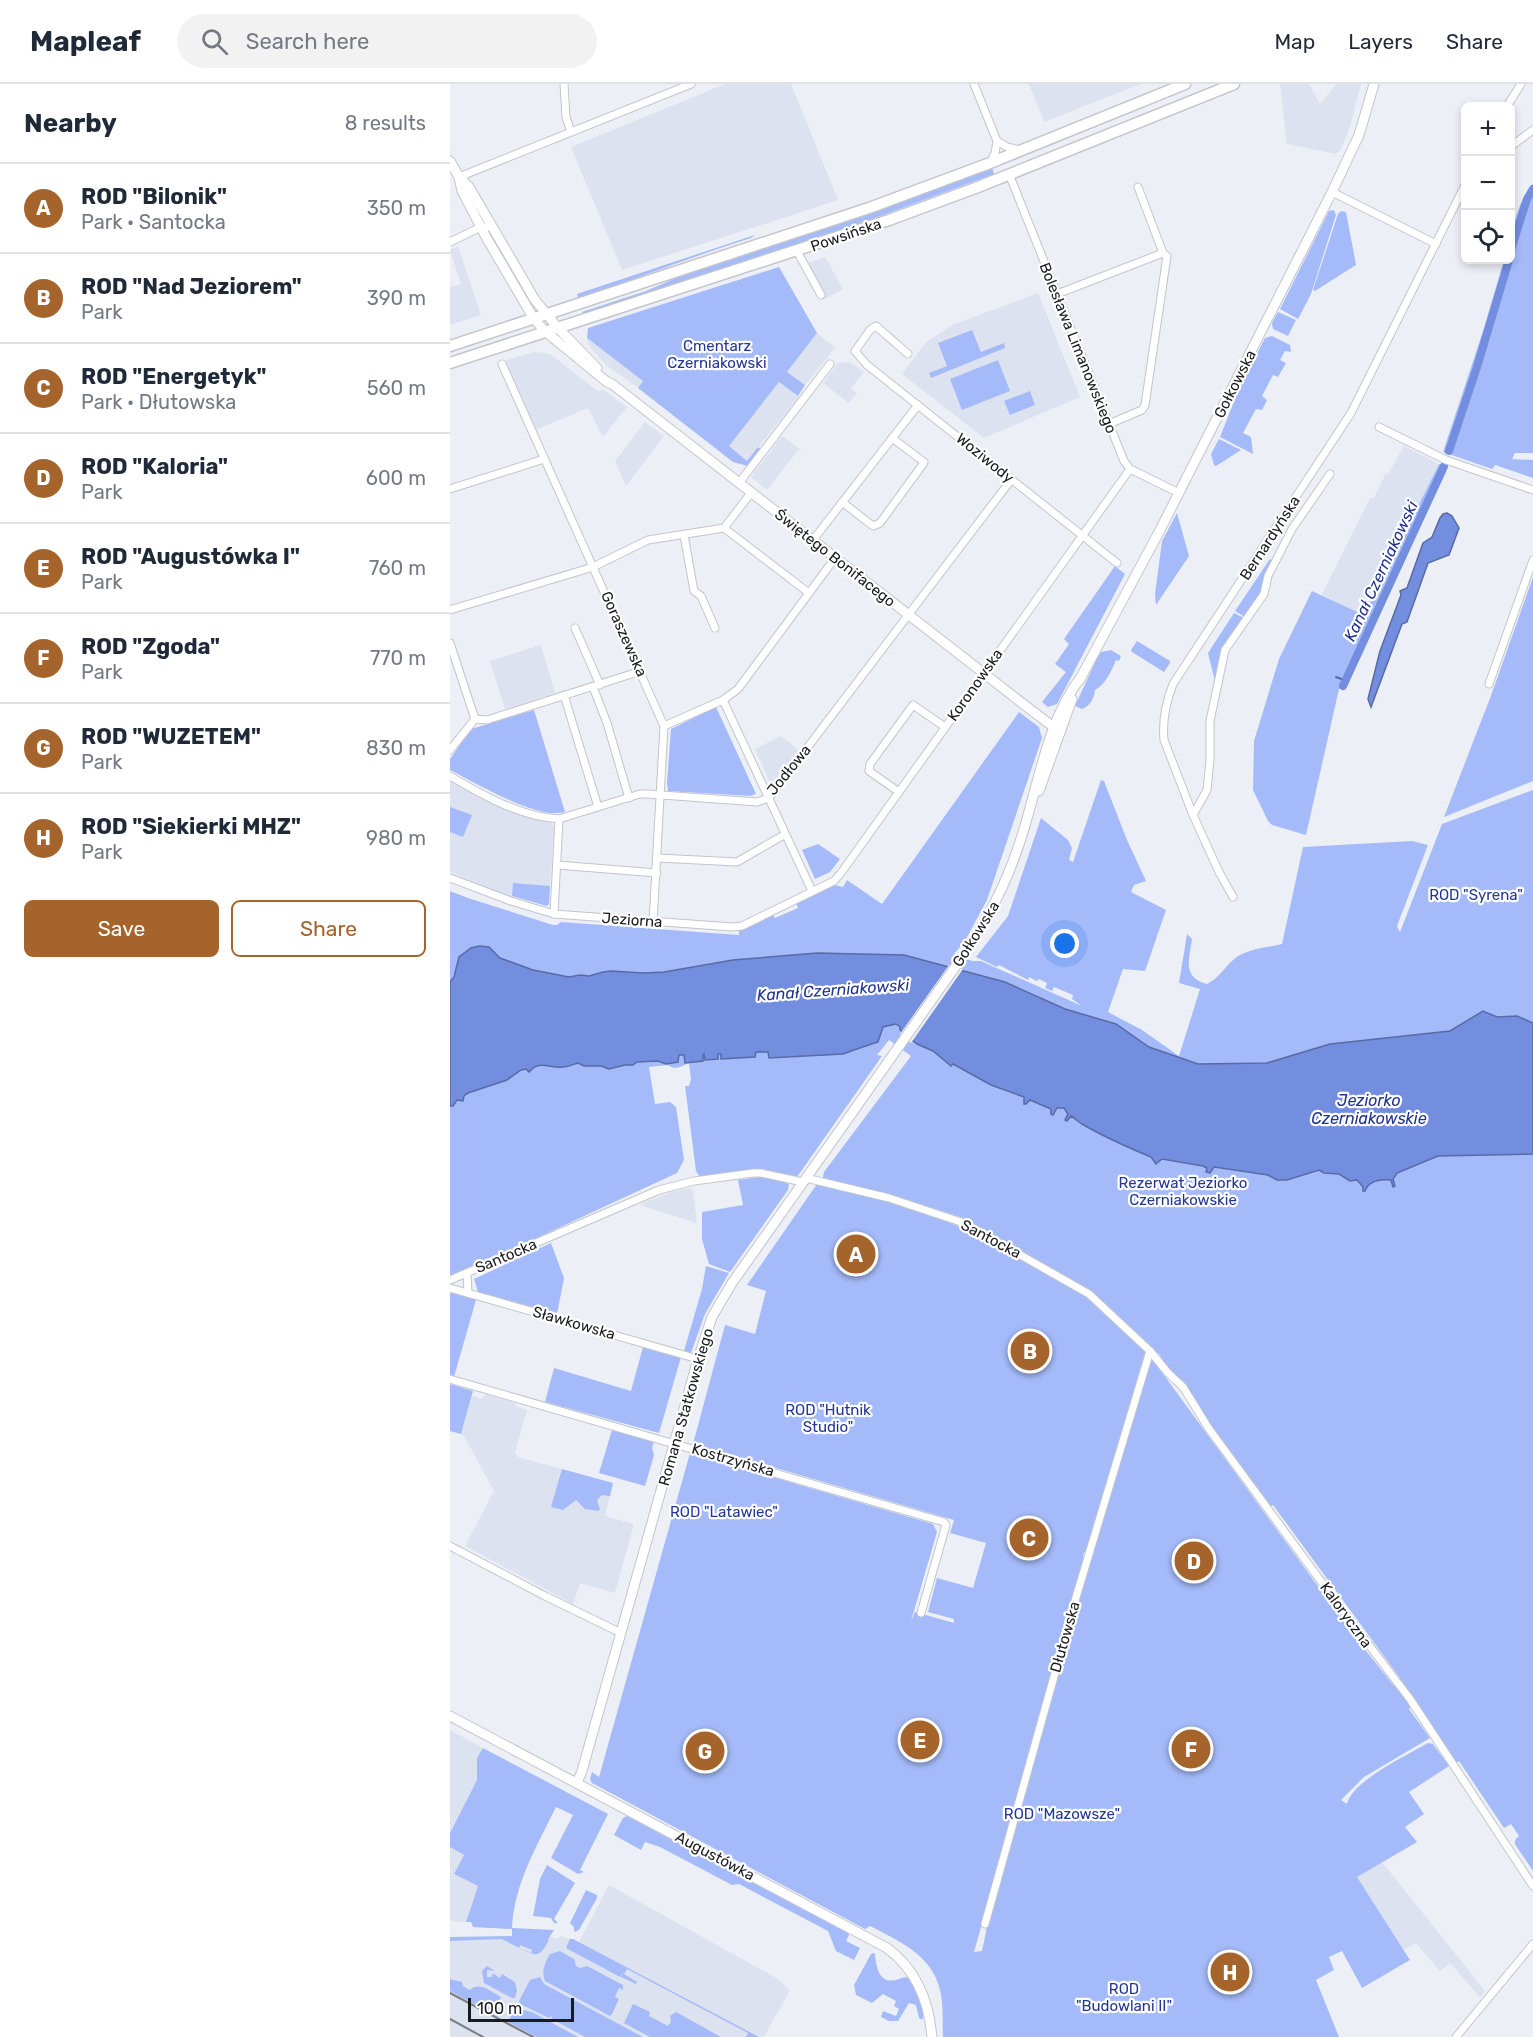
<!DOCTYPE html>
<meta charset="utf-8">
<style>
:root{--surface:#fff;--page:#f2f2f3;--text:#1f2937;--muted:#747a83;--line:#e0e1e3;--accent:#a4642c}
body{margin:0;font-family:Rubik,sans-serif;background:var(--page);color:var(--text)}
.controls{position:absolute;right:18px;top:18px;display:grid;overflow:hidden;border-radius:9px;box-shadow:0 3px 9px #0003}
.controls button{width:54px;height:54px;display:grid;place-items:center;padding:0;border:0;border-bottom:2px solid var(--line);background:var(--surface);color:var(--text);font:30px sans-serif}
.scale{position:absolute;left:18px;bottom:15px;width:106px;box-sizing:border-box;padding-left:6px;border:3px solid #1a1b1d;border-top:0;font-size:16px;line-height:21px;white-space:nowrap;color:#1a1b1d;-webkit-text-stroke:4px #fff;paint-order:stroke}
.you{position:absolute;left:615px;top:860px;width:21px;height:21px;margin:-15px;border:4px solid #fff;border-radius:50%;background:#1a73e8;box-shadow:0 0 0 9px #1a73e833}
.badge{display:grid;place-items:center;width:39px;height:39px;border-radius:50%;background:var(--accent);color:#fff;font-size:20px;font-weight:700}
.pin{position:absolute;translate:-50% -50%;border:3px solid #fff;box-shadow:0 2px 6px #0006}
.list{margin:0;padding:0;list-style:none}
h2{display:flex;justify-content:space-between;align-items:center;height:78px;margin:0;padding:0 24px;font-size:26px}
h2 small{font-size:20px;font-weight:400;color:var(--muted)}
.list li{display:grid;grid-template-columns:39px 1fr auto;gap:18px;align-items:center;box-sizing:border-box;height:90px;padding:0 24px;border-top:2px solid var(--line)}
.list b{display:block;font-size:22px;white-space:nowrap}
.list p{margin:0;font-size:20px;white-space:nowrap;color:var(--muted)}
.list em{font-size:20px;font-style:normal;color:var(--muted)}
.actions{display:flex;gap:12px;padding:18px 24px}
.actions a{flex:1;padding:14px 0;border:2px solid var(--accent);border-radius:9px;text-align:center;font-size:21px;color:var(--accent)}
.actions .main{background:var(--accent);color:#fff}
.icon{flex:none;width:33px;height:33px;fill:none;stroke:currentColor;stroke-width:2;stroke-linecap:round;stroke-linejoin:round}
.map{position:relative;flex:none;width:1083px;height:1953px;overflow:hidden}
header{display:flex;align-items:center;gap:36px;box-sizing:border-box;height:84px;padding:0 30px;background:var(--surface);border-bottom:2px solid var(--line)}
header strong{font-size:28px}
nav{display:flex;gap:33px;margin-inline-start:auto;font-size:21px}
.search{width:420px;height:54px;background:var(--page);display:flex;align-items:center;gap:15px;box-sizing:border-box;padding:0 21px;border-radius:33px;color:var(--muted);font-size:22px}
main{display:flex}
aside{flex:1;background:var(--surface)}
.map>svg:first-child{display:block}
.built{fill:#dde2f0}
.green{fill:#a5bbf9}
.water{fill:#738ddf;stroke:#586ba5;stroke-width:1.5}
.pier{fill:#edeff6}
.lines{fill:none;stroke-linecap:round;stroke-linejoin:round}
.stream{stroke:#586ba5;stroke-width:2}
.canal{stroke:#738ddf;stroke-width:8}
.minor-casing{stroke:#c2c5cb;stroke-width:9}
.tertiary-casing{stroke:#c2c5cb;stroke-width:11}
.secondary-casing{stroke:#c2c5cb;stroke-width:13}
.minor{stroke:#fff;stroke-width:7}
.tertiary{stroke:#fff;stroke-width:9}
.secondary{stroke:#fff;stroke-width:10}
.rail{stroke:#7c7e82;stroke-width:2}
.labels{text-anchor:middle;dominant-baseline:central;stroke-width:4.5;stroke-linejoin:round;paint-order:stroke}
.street-label{font-size:15px;fill:#1a1b1d;stroke:#fff}
.park-label{font-size:15px;fill:#243695;stroke:#fff}
.water-label{font-size:16px;font-style:italic;fill:#213290;stroke:#fff}
</style>
<header>
<strong>Mapleaf</strong>
<div class="search"><svg class="icon" aria-label="search" viewBox="0 0 24 24"><circle cx="10" cy="10" r="6"/><path d="M15 15l6 6"/></svg>Search here</div>
<nav><a>Map</a><a>Layers</a><a>Share</a></nav>
</header>
<main>
<aside>
<h2>Nearby<small>8 results</small></h2>
<ul class="list">
<li><span class="badge">A</span><div><b>ROD &quot;Bilonik&quot;</b><p>Park · Santocka</p></div><em>350 m</em></li>
<li><span class="badge">B</span><div><b>ROD &quot;Nad Jeziorem&quot;</b><p>Park</p></div><em>390 m</em></li>
<li><span class="badge">C</span><div><b>ROD &quot;Energetyk&quot;</b><p>Park · Dłutowska</p></div><em>560 m</em></li>
<li><span class="badge">D</span><div><b>ROD &quot;Kaloria&quot;</b><p>Park</p></div><em>600 m</em></li>
<li><span class="badge">E</span><div><b>ROD &quot;Augustówka I&quot;</b><p>Park</p></div><em>760 m</em></li>
<li><span class="badge">F</span><div><b>ROD &quot;Zgoda&quot;</b><p>Park</p></div><em>770 m</em></li>
<li><span class="badge">G</span><div><b>ROD &quot;WUZETEM&quot;</b><p>Park</p></div><em>830 m</em></li>
<li><span class="badge">H</span><div><b>ROD &quot;Siekierki MHZ&quot;</b><p>Park</p></div><em>980 m</em></li>
</ul>
<div class="actions"><a class="main">Save</a><a>Share</a></div>
</aside>
<div class="map">
<svg width="1083" height="1953" viewBox="0 0 1083 1953">
<rect width="100%" height="100%" fill="#edeff6"/>
<g class="built">
<path d="M275 0H341L388 116 172 186 121 63Z"/>
<path d="M579 0H691L594 38Z"/>
<path d="M830 0H859L870 20 887 0H911L899 46 891 65 886 70 837 60Z"/>
<path d="M8 162 31 231 0 241V203L11 200 0 166Z"/>
<path d="M375 173 393 205 375 215 354 180Z"/>
<path d="M588 209 630 313 534 354 452 290 476 258 502 241Z"/>
<path d="M367 249 385 264 355 301 337 288Z"/>
<path d="M137 254 193 297 188 304 155 280 138 261Z"/>
<path d="M84 268 100 270 149 308 152 305 177 323 153 353 138 324 85 346 55 280 57 276Z"/>
<path d="M400 278 414 288 401 304 407 309 399 319 373 299 388 279Z"/>
<path d="M329 298 349 313 297 377 278 362Z"/>
<path d="M195 338 214 352 176 402 165 377Z"/>
<path d="M332 352 352 367 348 366 317 406 301 393Z"/>
<path d="M954 362 989 380 914 531 872 511 920 414H924L936 389 938 390Z"/>
<path d="M91 561 105 609 55 625 40 577Z"/>
<path d="M331 652 350 667 326 699 321 701 305 665Z"/>
<path d="M0 698 33 716 81 735 101 739 104 743 99 820 97 822 51 809 0 788Z"/>
<path d="M240 1104 243 1107 247 1139 189 1121 220 1108Z"/>
<path d="M35 1310 65 1319 67 1323 77 1326 65 1368 68 1373 163 1399 155 1432 184 1440 165 1509 130 1499 123 1520 15 1462 44 1407 14 1352 11 1350 22 1312 32 1315Z"/>
<path d="M0 1646 33 1664 27 1674V1696L0 1749Z"/>
<path d="M0 1763 14 1771 4 1790 28 1802 16 1838 0 1837Z"/>
<path d="M932 1778 1035 1907 1030 1913 1000 1879 990 1887 966 1859 954 1866 906 1793Z"/>
<path d="M159 1801 328 1895 340 1906 314 1953H0V1854L101 1852 108 1855 110 1852 129 1858Z"/>
</g>
<g class="green">
<path d="M542 83 544 90 379 151 133 231 132 228 196 207 226 194 423 129Z"/>
<path d="M1083 100V369H1065L1062 375 1083 376V394L1045 381 1042 385 993 368 1033 247 1054 176H1060C1060 151 1066 119 1083 100Z"/>
<path d="M884 126 886 131 861 210 848 235 830 225 879 127Z"/>
<path d="M891 127 896 128 906 181 865 207 863 206 888 130Z"/>
<path d="M305 151 301 154C244 172 188 194 132 213L128 214 127 210Z"/>
<path d="M329 183 367 249 337 288 355 301 348 312 329 298 279 362 297 377 308 363 311 365 298 382 283 378 188 304 193 297 137 254 138 244Z"/>
<path d="M828 228 846 236 838 252 823 245 822 239Z"/>
<path d="M522 246 531 268 554 259 555 264 481 294 479 289 497 282 488 259Z"/>
<path d="M822 252 840 261 841 268 835 267 830 276 836 279 828 293 823 291 812 312 817 316 812 326 806 325 793 349 801 353 803 370 770 353 789 305 815 254Z"/>
<path d="M548 276 560 307 512 326 500 295Z"/>
<path d="M580 307 585 321 560 331 554 317Z"/>
<path d="M769 355 791 366 766 382 764 381 761 370Z"/>
<path d="M989 380 998 383 993 395 894 605H889L856 751 822 741 818 737 803 706 804 657 829 575 862 507 914 531Z"/>
<path d="M727 429 739 472 706 521 705 510 712 457Z"/>
<path d="M820 475 823 477 815 503 795 533 785 527Z"/>
<path d="M665 482 675 490 607 620 598 623 592 618 616 588 605 580 619 560 614 555Z"/>
<path d="M1083 493V697L994 733 1042 609Z"/>
<path d="M784 529 794 534 774 562 765 597 758 569Z"/>
<path d="M687 557 720 577V579L714 588 682 568 681 566Z"/>
<path d="M661 566 671 572 669 577 666 576C662 586 655 601 645 606 644 615 640 622 632 625L625 622 648 572 651 568Z"/>
<path d="M266 623 306 710 300 712 218 707 217 699 221 645Z"/>
<path d="M84 626 115 728C87 736 26 699 0 686V675L21 645Z"/>
<path d="M569 628 589 643 592 654 537 816 515 857 504 870 522 877H531L632 922 622 915 623 911 604 903 602 907 595 904 597 899 589 895 587 897 579 893 578 896 549 881 547 883 526 873 558 832 591 734 618 756 622 764 619 776 623 778 651 696 654 697 677 756 696 797 684 801 681 808 716 826 695 887 673 885 658 928 692 946 729 972 750 905 729 899 737 850 742 855C739 876 732 893 757 900 769 894 773 885 782 877 794 865 816 864 832 860L853 763 962 757 978 761 947 842 950 848 992 740 1083 706V1787L1065 1760V1756L1069 1752 1061 1740 1054 1744 1009 1677 1005 1680 965 1618 959 1625 980 1654 914 1693 891 1716 897 1720C901 1698 957 1671 978 1659L983 1660 999 1682 959 1708 974 1730 955 1743 967 1758 907 1793 960 1876 912 1904 892 1867 879 1873 884 1886 866 1896 889 1953H493C492 1938 494 1921 490 1906 482 1871 449 1857 420 1842L415 1845 142 1699 140 1695 142 1688 149 1693 240 1369 483 1440 487 1448 461 1537 465 1528 504 1539V1535L478 1528 487 1494 523 1504 536 1459 500 1449 504 1436 243 1360 275 1241 305 1250 316 1207 297 1201 367 1100 397 1108 403 1107C444 1118 483 1130 521 1148L637 1213 696 1265 637 1468H634L633 1472 635 1473 524 1868 532 1867 538 1838 628 1516 700 1272 905 1553 944 1602 950 1594 823 1421 820 1423 713 1281 710 1271 642 1211 513 1134 443 1111 372 1098 374 1088 461 972 439 956 427 971 432 972 347 1093 295 1086 260 1094 249 1092 246 1087 235 1002H239L241 995 239 979C231 982 226 987 218 981L199 983 205 1020 220 1018 226 1023 234 1076 227 1089 0 1194V807L18 814 103 841H107L111 838 289 851V846L322 830 325 834 348 824 346 819 384 801 393 803 397 796 432 820Z"/>
<path d="M0 723 22 731 13 753 0 748Z"/>
<path d="M368 760 390 775 380 788 365 795 352 766Z"/>
<path d="M63 799 100 802 99 820 97 822 62 812Z"/>
<path d="M309 1093 321 1094 339 1100 338 1106 280 1188 259 1180 252 1155V1128L293 1121 288 1096Z"/>
<path d="M101 1159 114 1194 107 1230 28 1208 24 1195Z"/>
<path d="M256 1182 279 1189 255 1230 241 1269 234 1267 252 1205Z"/>
<path d="M0 1208 26 1216 4 1293 0 1291Z"/>
<path d="M193 1263 231 1273 209 1349 95 1318 104 1284 181 1307Z"/>
<path d="M0 1300 23 1307 11 1350 0 1347Z"/>
<path d="M162 1346 204 1357 202 1364 204 1371 195 1402 149 1389Z"/>
<path d="M112 1385 163 1399 160 1412 152 1411 147 1416 150 1425 148 1427 135 1425 126 1416 113 1426 101 1423Z"/>
<path d="M33 1664 158 1730 130 1786 134 1788 128 1790 101 1774 123 1731 106 1723C87 1762 64 1800 62 1844L104 1846 98 1855 99 1856C89 1874 87 1873 70 1864L81 1869 82 1866 70 1861 69 1864 52 1855 0 1857V1853L62 1852V1845L23 1843 21 1838H16L28 1802 4 1790 14 1771 0 1763V1749L27 1696V1674Z"/>
<path d="M177 1732 398 1849 399 1851 396 1857 410 1864 404 1876 386 1867 378 1847 289 1800 282 1801 210 1763 195 1758 191 1766 164 1751 173 1734Z"/>
<path d="M97 1781 125 1799 104 1835 108 1839H104L101 1834 83 1832 90 1795Z"/>
<path d="M136 1806 147 1811V1814L129 1846 124 1848V1843L120 1839Z"/>
<path d="M120 1855H123L309 1953H296L298 1949 177 1885 174 1890 187 1898 186 1900 171 1893 173 1889 170 1893 116 1864Z"/>
<path d="M110 1867 124 1875 126 1882 130 1884 137 1882 173 1901V1906L169 1904 165 1913 169 1915 162 1930 160 1932 95 1897C91 1887 95 1879 100 1870Z"/>
<path d="M423 1869 425 1870C426 1883 429 1900 446 1896 452 1894 454 1892 460 1894 467 1905 478 1923 472 1936L469 1934 466 1921 459 1919 448 1937H439L431 1933 433 1927 446 1932 449 1925 444 1922 446 1917 433 1910 422 1919 406 1911 404 1901 421 1870Z"/>
<path d="M37 1882 45 1887 37 1886V1893H42V1890H44L50 1894 52 1890 65 1898 67 1907 65 1914H62L34 1899 32 1887Z"/>
<path d="M90 1893 94 1900 193 1953H135L102 1935 101 1932 99 1934 70 1920 69 1917 80 1896Z"/>
<path d="M0 1895 12 1898 13 1902 20 1906C30 1897 41 1908 51 1913L46 1922 52 1926 48 1933 0 1907Z"/>
<path d="M183 1920 200 1928 199 1932 218 1942 221 1937 220 1932 226 1928 271 1953H200L174 1939Z"/>
<path d="M65 1924 82 1928 128 1953H86L58 1938Z"/>
</g>
<g class="water">
<path d="M997 429 1002 432 1009 444 999 471 978 479 957 538 952 540 921 623 918 615 930 567 951 511 950 507 957 504 973 459 982 453 990 434 993 430Z"/>
<path d="M29 862 39 863 50 874 83 886 119 893 130 891 139 892 153 888 161 887 194 889 214 888 283 876 367 869 454 871 555 898 615 925 666 940 699 963 748 980 817 979 880 960 1000 947 1033 927 1047 933 1067 932 1083 939V1070L988 1072 947 1089 943 1095 945 1102 943 1103 941 1096C931 1095 919 1096 915 1107H913V1103L907 1096 900 1097 889 1090 874 1089 869 1086 837 1096H827L818 1091 764 1083 760 1089 756 1088 757 1084 753 1082 712 1075 706 1080 701 1073C677 1063 654 1053 632 1040 628 1038 625 1034 621 1032L617 1037 615 1036 618 1030 614 1024H607L603 1031 601 1030V1025L580 1016 576 1020H574V1013L541 1001 503 980 501 982 483 967 467 960 450 946V943L446 940 433 943 428 958C415 962 404 966 393 970L319 974 318 968H306L305 973 271 975V970H268V975L255 976 254 970 253 971V977L235 979 234 971H229L228 978 216 980 208 977 187 978 183 981H175L159 985 151 982H134L128 979C123 980 118 983 113 983 100 985 89 975 79 988L76 985 71 986 57 996 18 1009 14 1012 13 1017 7 1016 3 1022H0V898L4 893 9 873 21 864Z"/>
</g>
<path class="pier" d="M499 881 513 885 461 959 450 950Z"/>
<g class="lines">
<path class="stream" d="M886 593 894 596"/>
<g class="canal">
<path d="M1060 169 1077 115 1083 105"/>
<path d="M999 367 1027 283 1059 176"/>
<path d="M893 602 994 382"/>
</g>
<g class="minor-casing">
<g id="minor">
<path d="M114 0 116 33 121 48"/>
<path d="M524 0 547 57 545 69 540 79"/>
<path d="M1057 22 1071 0"/>
<path d="M547 57 557 63 570 66"/>
<path d="M1060 63 1083 46"/>
<path d="M559 90 674 377 680 385 729 409"/>
<path d="M9 93 241 0"/>
<path d="M882 108 986 160"/>
<path d="M0 158 31 143H42"/>
<path d="M347 167 371 211"/>
<path d="M607 210 713 169"/>
<path d="M458 270 426 242 420 246 405 267 417 281 667 479"/>
<path d="M52 280 214 642 203 838"/>
<path d="M659 340 692 326 695 321 717 172 713 169 688 103"/>
<path d="M929 343 996 376 1083 406"/>
<path d="M289 399 380 280"/>
<path d="M0 405 94 375"/>
<path d="M392 418 423 442 430 439 473 380 474 378 442 354"/>
<path d="M274 444 359 509"/>
<path d="M234 451 244 507 251 512 265 544"/>
<path d="M363 456 468 321"/>
<path d="M0 526 143 483 198 456 274 444 301 409"/>
<path d="M125 544 150 601"/>
<path d="M0 559 25 635"/>
<path d="M1039 600 1083 476"/>
<path d="M143 603 157 639 179 714"/>
<path d="M114 611 148 723"/>
<path d="M273 616 362 807"/>
<path d="M214 642 273 616 288 605 385 474"/>
<path d="M0 666 25 635 37 636 191 587"/>
<path d="M0 692C32 711 71 733 109 735L190 710H198L307 718 319 714 561 396"/>
<path d="M449 708 419 687 420 680 463 621 495 643"/>
<path d="M743 731 757 706 760 676V637L775 566 814 510 818 492 842 445 880 390"/>
<path d="M208 774 287 778 334 751"/>
<path d="M107 781 207 789"/>
<path d="M0 794 61 817 104 830 282 843 292 842 384 797 391 789 680 385"/>
<path d="M783 813 769 788 743 731 714 656C712 636 716 618 723 600L901 329 1016 99"/>
<path d="M104 830 109 735"/>
<path d="M356 1094 439 1114 514 1139 639 1210 700 1267 718 1289 733 1303 759 1345 887 1519 960 1615 1083 1802"/>
<path d="M17 1189 18 1209"/>
<path d="M0 1196 209 1106 244 1097 303 1089H311L353 1098"/>
<path d="M0 1204 248 1275"/>
<path d="M0 1295 494 1438 496 1441 471 1529"/>
<path d="M0 1462 95 1512 171 1549"/>
<path d="M535 1840 627 1510 700 1267"/>
<path d="M1006 1953 1083 1860"/>
</g>
</g>
<g class="tertiary-casing">
<g id="tertiary">
<path d="M0 77 9 93 19 103 85 216 108 244 147 284"/>
<path d="M9 93 12 107 36 153 84 235 96 248 157 298 162 300 581 626 601 641 611 645"/>
<path d="M629 597 709 448 882 108 909 51 924 0"/>
<path d="M589 707 622 615"/>
<path d="M0 1632 437 1864C467 1886 479 1917 482 1953"/>
<path d="M127 1699 132 1687 248 1275 262 1233 282 1199 515 869C545 824 564 783 578 731 592 683 600 634 631 593"/>
</g>
</g>
<g class="secondary-casing">
<g id="secondary">
<path d="M0 262 419 124 540 79 735 0"/>
<path d="M0 279 439 136 528 103 784 0"/>
</g>
</g>
<use href="#minor" class="minor"/>
<use href="#tertiary" class="tertiary"/>
<use href="#secondary" class="secondary"/>
<g class="rail">
<path d="M0 1909 83 1953"/>
<path d="M0 1935 33 1953"/>
</g>
</g>
<g class="labels">
<g class="street-label">
<text transform="translate(396 151) rotate(-19)">Powsińska</text>
<text transform="translate(628 264) rotate(68)">Bolesława Limanowskiego</text>
<text transform="translate(785 300) rotate(-63)">Gołkowska</text>
<text transform="translate(535 374) rotate(39)">Woziwody</text>
<text transform="translate(820 454) rotate(-57)">Bernardyńska</text>
<text transform="translate(385 474) rotate(38)">Świętego Bonifacego</text>
<text transform="translate(174 550) rotate(66)">Goraszewska</text>
<text transform="translate(525 601) rotate(-55)">Koronowska</text>
<text transform="translate(339 686) rotate(-51)">Jodłowa</text>
<text transform="translate(182 836) rotate(4)">Jeziorna</text>
<text transform="translate(526 850) rotate(-58)">Gołkowska</text>
<text transform="translate(541 1155) rotate(28)">Santocka</text>
<text transform="translate(56 1172) rotate(-23)">Santocka</text>
<text transform="translate(124 1239) rotate(16)">Sławkowska</text>
<text transform="translate(236 1323) rotate(-74)">Romana Statkowskiego</text>
<text transform="translate(283 1376) rotate(16)">Kostrzyńska</text>
<text transform="translate(896 1531) rotate(54)">Kaloryczna</text>
<text transform="translate(615 1553) rotate(-74)">Dłutowska</text>
<text transform="translate(265 1772) rotate(28)">Augustówka</text>
</g>
<g class="park-label">
<text x="267" y="262">Cmentarz<tspan x="267" dy="17">Czerniakowski</tspan></text>
<text x="1026" y="811">ROD "Syrena"</text>
<text x="733" y="1099">Rezerwat Jeziorko<tspan x="733" dy="17">Czerniakowskie</tspan></text>
<text x="378" y="1326">ROD "Hutnik<tspan x="378" dy="17">Studio"</tspan></text>
<text x="274" y="1428">ROD "Latawiec"</text>
<text x="612" y="1730">ROD "Mazowsze"</text>
<text x="674" y="1905">ROD<tspan x="674" dy="17">"Budowlani II"</tspan></text>
</g>
<g class="water-label">
<text transform="translate(931 487) rotate(-65)">Kanał Czerniakowski</text>
<text transform="translate(383 906) rotate(-4)">Kanał Czerniakowski</text>
<text x="919" y="1016">Jeziorko<tspan x="919" dy="18">Czerniakowskie</tspan></text>
</g>
</g>
</svg>
<div class="controls">
<button>+</button>
<button>−</button>
<button><svg class="icon" aria-label="locate" viewBox="0 0 24 24"><circle cx="12" cy="12" r="6"/><path d="M12 2v4M12 18v4M2 12h4M18 12h4"/></svg></button>
</div>
<div class="scale">100 m</div>
<div class="you"></div>
<div class="pin badge" style="left:406px;top:1170px">A</div>
<div class="pin badge" style="left:580px;top:1267px">B</div>
<div class="pin badge" style="left:579px;top:1454px">C</div>
<div class="pin badge" style="left:744px;top:1477px">D</div>
<div class="pin badge" style="left:470px;top:1656px">E</div>
<div class="pin badge" style="left:741px;top:1665px">F</div>
<div class="pin badge" style="left:255px;top:1667px">G</div>
<div class="pin badge" style="left:780px;top:1888px">H</div>
</div>
</main>
